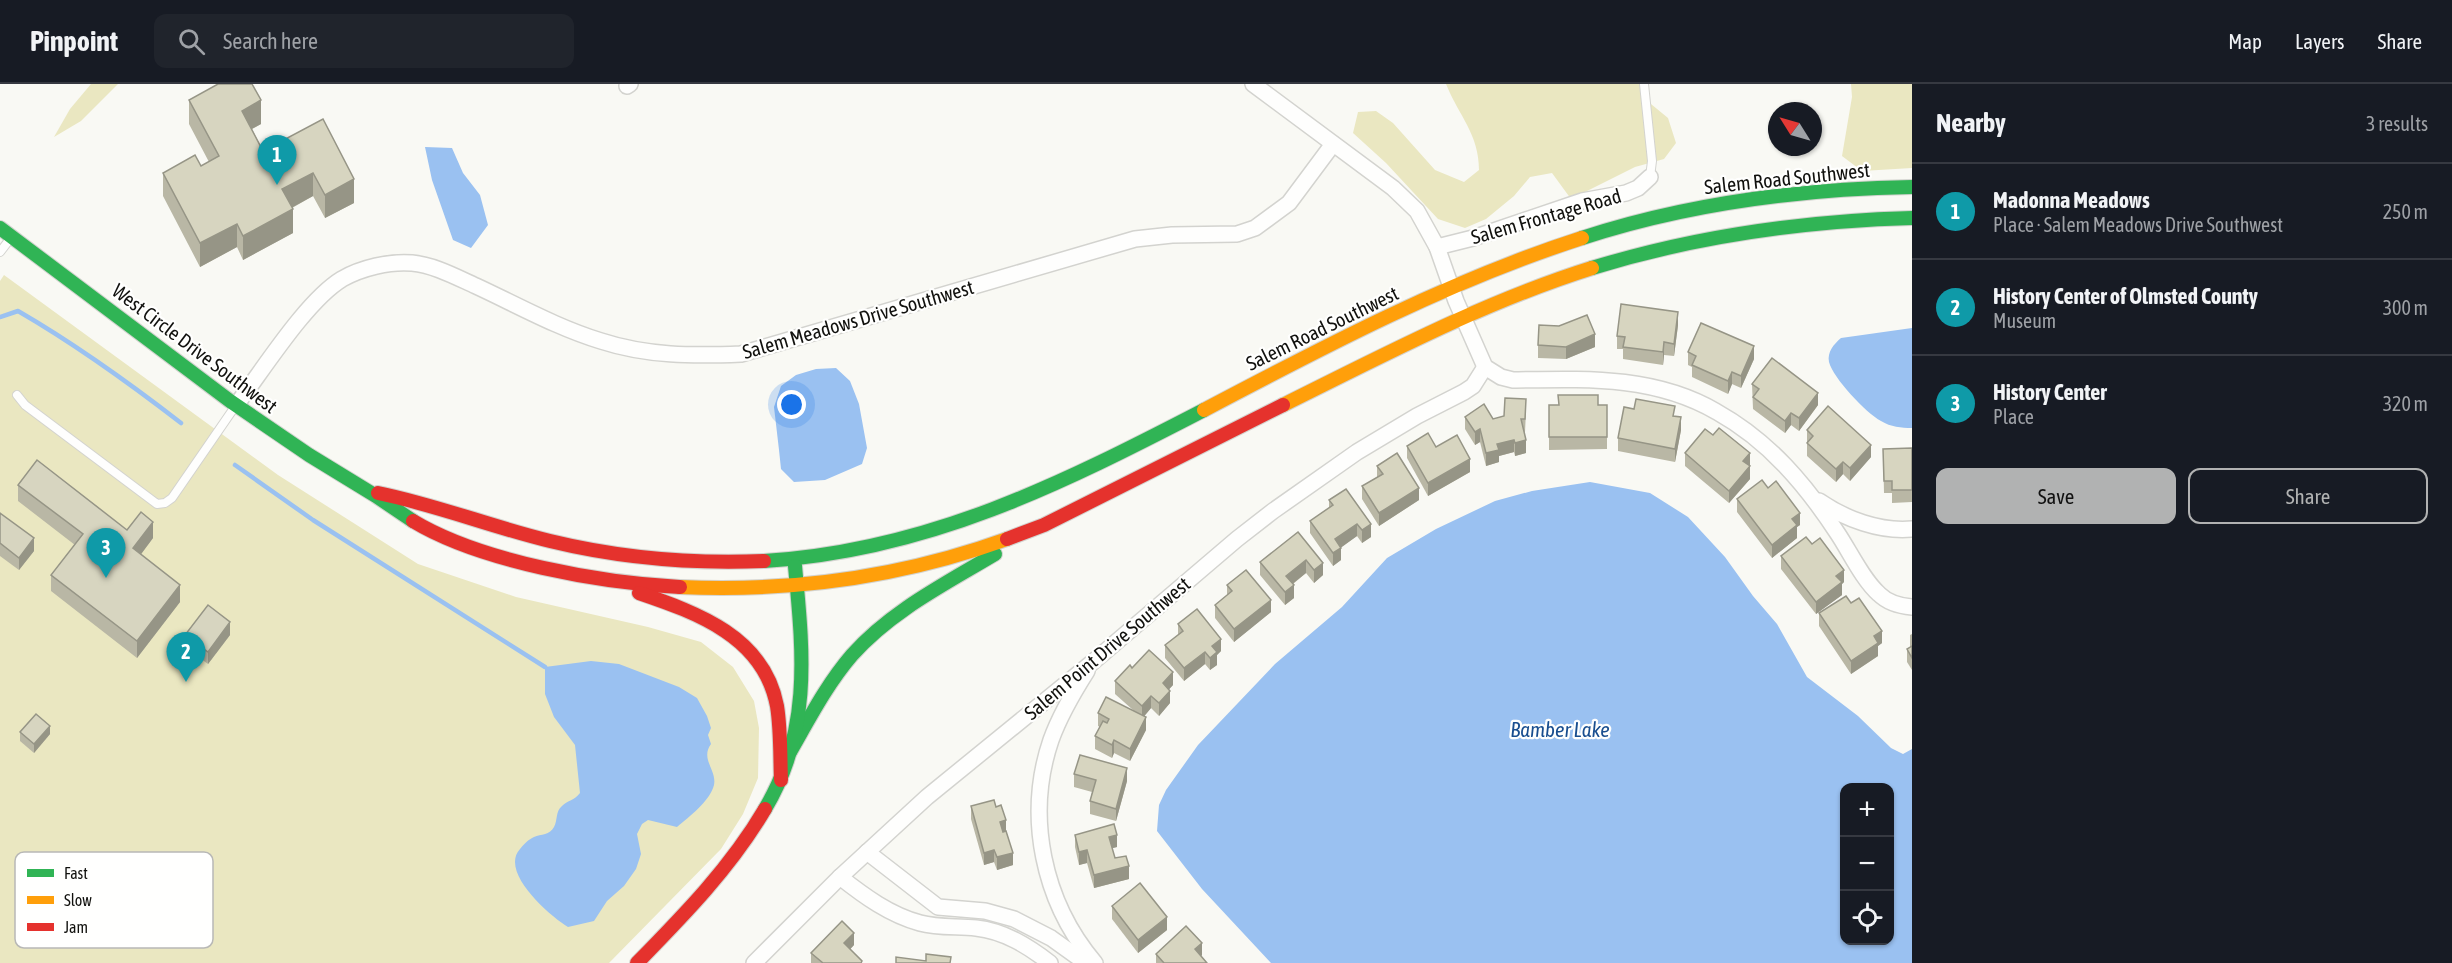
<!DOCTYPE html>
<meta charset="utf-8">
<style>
:root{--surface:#171b24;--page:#20242c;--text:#f1f3f6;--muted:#9ea1a6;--line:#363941;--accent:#b1b2b2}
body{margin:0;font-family:"Asap Condensed",sans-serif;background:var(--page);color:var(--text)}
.controls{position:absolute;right:18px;bottom:18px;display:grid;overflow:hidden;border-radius:12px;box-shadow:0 2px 4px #0004}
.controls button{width:54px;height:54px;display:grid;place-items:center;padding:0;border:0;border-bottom:2px solid var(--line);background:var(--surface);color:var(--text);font:30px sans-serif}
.compass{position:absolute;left:1768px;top:18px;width:54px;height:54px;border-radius:50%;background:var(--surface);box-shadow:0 2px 4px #0004;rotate:307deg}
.you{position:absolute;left:792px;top:321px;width:21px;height:21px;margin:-15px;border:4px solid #fff;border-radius:50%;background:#1a73e8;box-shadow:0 0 0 9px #1a73e833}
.badge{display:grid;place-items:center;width:39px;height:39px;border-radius:50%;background:var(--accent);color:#fff;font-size:20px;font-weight:700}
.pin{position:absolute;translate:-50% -50px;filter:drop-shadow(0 2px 3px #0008)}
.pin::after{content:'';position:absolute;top:32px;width:21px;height:18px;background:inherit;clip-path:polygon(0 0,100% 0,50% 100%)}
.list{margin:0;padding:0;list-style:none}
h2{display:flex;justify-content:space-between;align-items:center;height:78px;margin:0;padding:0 24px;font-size:26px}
h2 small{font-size:20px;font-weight:400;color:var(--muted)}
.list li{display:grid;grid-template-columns:39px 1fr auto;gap:18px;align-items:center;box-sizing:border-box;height:96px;padding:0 24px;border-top:2px solid var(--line)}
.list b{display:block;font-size:22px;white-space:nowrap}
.list p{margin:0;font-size:20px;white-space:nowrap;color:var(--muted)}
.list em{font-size:20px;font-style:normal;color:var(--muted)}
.actions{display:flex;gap:12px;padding:18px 24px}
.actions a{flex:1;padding:14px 0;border:2px solid var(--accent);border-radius:12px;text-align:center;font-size:21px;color:var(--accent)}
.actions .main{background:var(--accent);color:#111}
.icon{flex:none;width:33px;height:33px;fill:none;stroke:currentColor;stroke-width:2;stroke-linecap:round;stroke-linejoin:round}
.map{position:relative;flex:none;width:1912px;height:879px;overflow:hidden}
header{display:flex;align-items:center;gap:36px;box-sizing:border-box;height:84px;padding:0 30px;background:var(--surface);border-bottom:2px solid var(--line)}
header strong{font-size:28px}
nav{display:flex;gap:33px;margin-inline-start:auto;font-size:21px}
.search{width:420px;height:54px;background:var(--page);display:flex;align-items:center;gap:15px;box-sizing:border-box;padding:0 21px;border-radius:12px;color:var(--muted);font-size:22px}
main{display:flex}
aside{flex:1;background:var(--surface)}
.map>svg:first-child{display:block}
.green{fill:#eae7c1}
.water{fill:#9ac1f1;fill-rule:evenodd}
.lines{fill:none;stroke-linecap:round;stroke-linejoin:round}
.stream{stroke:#9ac1f1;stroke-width:4.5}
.lane-casing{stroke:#d3d3cf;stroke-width:10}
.street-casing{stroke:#d3d3cf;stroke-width:18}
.fast-casing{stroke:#d3d3cf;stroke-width:16}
.slow-casing{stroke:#d3d3cf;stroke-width:16}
.jam-casing{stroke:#d3d3cf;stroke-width:16}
.lane{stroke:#fefefd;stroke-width:8}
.street{stroke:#fefefd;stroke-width:15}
.fast{stroke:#30b455;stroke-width:14}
.slow{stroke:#ff9f0a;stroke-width:14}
.jam{stroke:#e5322d;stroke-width:14}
.wall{fill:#b9b7a5}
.shaded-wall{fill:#969586}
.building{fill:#d7d5c0;stroke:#969586;stroke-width:1.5}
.labels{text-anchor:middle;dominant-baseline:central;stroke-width:4.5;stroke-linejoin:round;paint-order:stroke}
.street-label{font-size:20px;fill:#11110e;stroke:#fffffe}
.water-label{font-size:21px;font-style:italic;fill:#194e8f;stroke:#fffffe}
.key{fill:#fffffe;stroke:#b8b8b6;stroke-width:1.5}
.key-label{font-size:16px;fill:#11110e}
</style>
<header>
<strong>Pinpoint</strong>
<div class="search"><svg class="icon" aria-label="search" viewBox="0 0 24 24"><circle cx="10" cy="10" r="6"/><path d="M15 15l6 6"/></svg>Search here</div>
<nav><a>Map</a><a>Layers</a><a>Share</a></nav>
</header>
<main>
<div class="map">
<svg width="1912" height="879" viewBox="0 0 1912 879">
<rect width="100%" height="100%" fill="#f9f9f4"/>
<g class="green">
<path d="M91 0H118L81 37 54 53 70 25Z"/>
<path d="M1446 0H1640L1651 20 1668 34 1676 59 1664 75 1635 83 1571 115 1552 89 1530 93 1514 112 1486 135 1465 144 1438 135 1386 79 1353 49 1358 28 1376 27 1393 39 1435 86 1464 98 1479 86C1479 50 1459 32 1446 0Z"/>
<path d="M1851 0H1912V84L1862 87 1842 72 1852 13Z"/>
<path d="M4 191 278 391 418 480 516 513 648 543 701 558 733 583 754 617 759 644 758 694 743 730 721 765 609 879H0V197Z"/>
</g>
<g class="water">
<path d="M425 63 452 64 463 89 480 111 488 141 471 164 453 156 432 96Z"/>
<path d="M1912 244V344C1901 344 1891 343 1881 337 1866 329 1833 294 1829 278 1827 268 1834 260 1841 254Z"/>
<path d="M836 284 850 297 859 320 867 364 862 380 825 396 794 398 781 385 779 366 774 323 781 302 796 291 816 285Z"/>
<path d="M1590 398 1650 409 1688 433 1725 473 1753 512 1777 540 1807 593 1858 632 1891 664 1903 670 1912 665V879H1271L1202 805 1157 747 1159 721 1166 706 1198 661 1275 580 1342 523 1387 474 1436 445 1495 417 1532 407ZM1844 704H1890V856H1844Z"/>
<path d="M591 577 619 580 679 603 697 614 707 632 711 644 708 651 711 660C700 675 717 686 714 701 710 717 689 733 677 743L648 736 642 740 637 750 641 770 636 785 624 802 607 817 594 837 568 843C550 832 499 788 520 765 523 761 529 755 534 753 541 750 550 751 554 743 558 736 555 728 562 722 568 716 574 717 580 709L575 661 554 633 545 610V583Z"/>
</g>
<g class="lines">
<g class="stream">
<path d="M0 233 18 227C75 260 128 298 181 339"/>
<path d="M235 381 313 436 545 583"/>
</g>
<g class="lane-casing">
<g id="lane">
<path d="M1644 0 1652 77 1650 93"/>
<path d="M0 168 10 155"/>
<path d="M17 311 25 321 157 420 165 419 172 414 234 324"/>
</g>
</g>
<g class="street-casing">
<g id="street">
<path d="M1253 0 1393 104 1417 127 1437 163 1456 217 1485 283 1501 293 1513 296C1583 295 1654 291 1717 328 1769 357 1806 401 1838 450 1850 468 1863 496 1879 510 1888 519 1900 522 1912 523"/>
<path d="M627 2 630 0"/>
<path d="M1437 163 1473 154 1582 117 1626 109 1638 104 1650 93"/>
<path d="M237 320C263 286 306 217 342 195 361 184 390 177 412 179 434 181 456 193 476 202 517 221 558 244 601 257 647 272 693 272 741 270L1135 155 1172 151 1237 150 1255 144 1289 119 1333 60"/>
<path d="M1819 417C1845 435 1880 448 1912 445"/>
<path d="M1087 587C1073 609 1060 631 1051 656 1025 732 1043 818 1095 879"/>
<path d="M867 768 938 823 985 827 1014 835 1051 854 1086 879"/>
<path d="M840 793C864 812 890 831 920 839 938 844 957 842 976 844 1004 847 1028 862 1050 879"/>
<path d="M754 879 840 793 927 713 1094 577 1237 455 1273 427 1357 368 1417 332 1464 308 1473 302 1485 283"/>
</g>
</g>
<g class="fast-casing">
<g id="fast">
<path d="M0 144 230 317 309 371 376 412 413 437"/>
<path d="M1582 154C1689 119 1800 105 1912 103"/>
<path d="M1592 184C1696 152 1803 137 1912 134"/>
<path d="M764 477C928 467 1061 400 1204 326"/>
<path d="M790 668C809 635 827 600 852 571 891 527 945 500 995 470"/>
<path d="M765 725C812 646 803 568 795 482"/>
</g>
</g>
<g class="slow-casing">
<g id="slow">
<path d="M1283 321C1384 271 1484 218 1592 184"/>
<path d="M1204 326C1327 261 1449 197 1582 154"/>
<path d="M680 503C791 508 902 493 1007 455"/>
</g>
</g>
<g class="jam-casing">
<g id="jam">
<path d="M378 409C437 421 492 443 550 457 620 474 692 480 764 477"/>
<path d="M413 437C481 478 602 499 680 503"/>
<path d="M1007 455 1044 441 1283 321"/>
<path d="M639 509C698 529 764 553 777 622 781 647 780 672 781 696"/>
<path d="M637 879C684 831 731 783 765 725"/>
</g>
</g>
<use href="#lane" class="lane"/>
<use href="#street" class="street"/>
<use href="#fast" class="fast"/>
<use href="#slow" class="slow"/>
<use href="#jam" class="jam"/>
</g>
<g class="wall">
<path d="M189 16 261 40 252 45 263 67 323 35 354 119 325 134 313 112 292 124 293 149 243 176 237 163 200 183 163 112V89L201 82 209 78 189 40Z"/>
<path d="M1678 241 1674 272 1664 271 1663 281 1623 275V265H1617V252Z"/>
<path d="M1538 261 1595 263 1566 275 1538 274Z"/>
<path d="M1688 268 1754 275 1741 304 1732 300 1728 310 1692 293V283L1688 281Z"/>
<path d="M1752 300 1818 321 1799 347 1791 341 1785 349 1753 325Z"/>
<path d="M1549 321H1607V365L1549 366Z"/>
<path d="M1526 327 1525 348H1524L1526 369 1515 372 1514 368 1499 372V378L1486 382 1480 358 1475 361 1465 345V333L1493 335Z"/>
<path d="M1675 332 1681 346 1675 378 1618 367V354Z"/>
<path d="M1807 346 1871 373 1850 397 1843 390 1836 398 1807 372Z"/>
<path d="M1713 351 1750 369V395L1729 419 1685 382V369Z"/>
<path d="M1407 362 1436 363 1470 388 1428 412 1407 374Z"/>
<path d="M1912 364V418L1892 419V409H1884L1883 365Z"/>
<path d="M1377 382 1419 416 1379 442 1362 415V402L1377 393Z"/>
<path d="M18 401 127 446 153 454 141 470 180 518 137 574 51 507V491L75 461 18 417Z"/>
<path d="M1737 415 1800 441 1797 443V454L1772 474 1737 428Z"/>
<path d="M1329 416 1371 440V453L1362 459 1357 452 1341 463V476L1333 482 1310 449V437L1329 424Z"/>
<path d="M0 429 34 467 19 486 0 472Z"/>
<path d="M1298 448 1323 491 1314 499 1306 489 1293 500 1294 514 1285 521 1260 491V478Z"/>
<path d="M1812 460 1844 498 1842 500V511L1816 530 1781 485V472Z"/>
<path d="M1227 501 1271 528 1234 558 1215 534V521L1227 511Z"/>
<path d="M1819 529 1882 559 1878 562V572L1851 590 1819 542Z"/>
<path d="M1178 540 1221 567 1217 571V581L1210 586 1205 580 1184 597 1165 574V561L1178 551Z"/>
<path d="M1912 550V586L1907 578V565L1910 563V551Z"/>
<path d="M185 551H230L208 580 185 563Z"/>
<path d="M1132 584 1173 601 1169 605 1170 619 1159 632 1151 624 1144 632 1146 646 1130 677 1114 669 1112 674 1095 665V652L1100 643 1098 642V629L1133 626 1115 610V597Z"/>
<path d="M20 648 50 650 34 669 20 657Z"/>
<path d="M1074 690 1127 697 1116 737 1090 730V717L1092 708 1074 703Z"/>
<path d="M971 722 996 723 1006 747 1013 781 997 786 994 778 984 781 971 735Z"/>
<path d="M1075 751 1117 763 1112 764 1115 774 1129 795 1094 804 1087 779 1079 781 1075 763Z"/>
<path d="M1112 822 1167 846 1138 869 1112 835Z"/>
<path d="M854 861 850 865 862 879H811V869Z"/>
<path d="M1156 870 1202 871 1201 872 1207 879H1156Z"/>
</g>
<g class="shaded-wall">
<path d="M261 16V40L242 50V27Z"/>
<path d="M313 89V112L282 129V105Z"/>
<path d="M354 95V119L325 134V111Z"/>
<path d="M293 125V149L243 176V152Z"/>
<path d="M237 140V163L200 183V159Z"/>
<path d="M1678 228V241L1674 272V260Z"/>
<path d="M1595 250V263L1566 275V263Z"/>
<path d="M1664 258V271L1663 281V268Z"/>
<path d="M1754 262V275L1741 304V292Z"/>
<path d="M1732 288V300L1728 310V297Z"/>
<path d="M1818 309V321L1799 347V334Z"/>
<path d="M1791 329V341L1785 349V337Z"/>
<path d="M1681 333V346L1675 378V365Z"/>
<path d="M1480 345V358L1475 361V348Z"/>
<path d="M1514 356V368L1499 372V378L1486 382V369L1497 360Z"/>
<path d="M1526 356V369L1515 372V359Z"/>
<path d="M1871 361V373L1850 397V384Z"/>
<path d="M1750 369V382L1743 377Z"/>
<path d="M1470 375V388L1428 412V399Z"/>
<path d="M1843 378V390L1836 398V385Z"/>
<path d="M1750 382V395L1729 419V407Z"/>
<path d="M1419 404V416L1379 442V429Z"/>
<path d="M1800 429V441L1797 443V454L1772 474V461L1792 435Z"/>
<path d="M153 438V454L133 481V464Z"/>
<path d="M1357 440V452L1335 468V455Z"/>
<path d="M1371 440V453L1362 459V446Z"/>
<path d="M34 454V467L19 486V474Z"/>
<path d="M1341 464V476L1333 482V469Z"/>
<path d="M1306 476V489L1286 505V492Z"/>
<path d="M1323 479V491L1314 499V486Z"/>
<path d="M1844 486V498L1842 500V511L1816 530V518L1836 492Z"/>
<path d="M180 501V518L137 574V557Z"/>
<path d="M1294 501V514L1285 521V508Z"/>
<path d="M1271 516V528L1234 558V545Z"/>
<path d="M230 538V551L208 580V568Z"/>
<path d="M1882 547V559L1878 562V572L1851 590V577L1874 552Z"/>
<path d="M1221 555V567L1217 571V581L1210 586V574L1212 562Z"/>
<path d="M1205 568V580L1184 597V584Z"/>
<path d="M1173 588V601L1163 612V599Z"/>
<path d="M1170 607V619L1159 632V619Z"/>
<path d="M1151 612V624L1142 635V622Z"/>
<path d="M1146 633V646L1130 677V665Z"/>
<path d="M50 642V650L34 669V660Z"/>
<path d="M1114 656V669L1112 674V661Z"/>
<path d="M1127 684V697L1116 737V725Z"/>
<path d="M1006 736V749L1000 750V738Z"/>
<path d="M1117 751V763L1109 765V753Z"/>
<path d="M994 766V778L984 781V769Z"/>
<path d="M1087 766V779L1079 781V768Z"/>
<path d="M1013 769V781L997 786V773Z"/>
<path d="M1129 782V795L1094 804V791Z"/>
<path d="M1167 833V846L1138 869V856Z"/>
<path d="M854 849V861L844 872V859Z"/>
<path d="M1202 859V871L1195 878V865Z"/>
</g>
<g class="building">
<path d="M218 0H252L261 16 242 27 263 67 323 35 354 95 325 111 313 89 282 105 293 125 243 152 237 140 200 159 163 89 195 71 201 82 219 72 189 16Z"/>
<path d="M1621 220 1678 228 1674 260 1664 258 1663 268 1623 263 1625 253 1617 252Z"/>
<path d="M1587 231 1595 250 1566 263 1538 261 1539 241 1559 242Z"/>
<path d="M1701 239 1754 262 1741 292 1732 288 1728 297 1692 281 1696 272 1688 268Z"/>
<path d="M1772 274 1818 309 1799 334 1791 329 1785 337 1753 313 1759 305 1752 300Z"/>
<path d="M1558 311H1598V321H1607V353H1549V321H1559Z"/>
<path d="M1505 314 1526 315 1525 335H1521L1526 356 1515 359 1514 356 1497 360 1499 366 1486 369 1480 345 1475 348 1465 333 1484 320 1493 335 1504 332Z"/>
<path d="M1636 315 1675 322 1673 332 1681 333 1675 365 1618 354 1624 323 1634 325Z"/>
<path d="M1828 322 1871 361 1850 384 1843 378 1836 385 1807 359 1813 352 1807 346Z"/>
<path d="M1719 344 1750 369 1743 377 1750 382 1729 407 1685 369 1705 345 1713 351Z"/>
<path d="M1428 349 1436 363 1457 351 1470 375 1428 399 1407 362Z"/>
<path d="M1912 364V406H1892V397H1884L1883 365Z"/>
<path d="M1397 369 1419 404 1379 429 1362 402 1383 390 1377 382Z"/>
<path d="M37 376 127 446 141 428 153 438 133 464 180 501 137 557 51 491 83 450 18 401Z"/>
<path d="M1762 396 1768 404 1776 397 1800 429 1792 435 1797 441 1772 461 1737 415Z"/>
<path d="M1346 405 1371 440 1362 446 1357 440 1335 455 1341 464 1333 469 1310 437 1333 421 1329 416Z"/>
<path d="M0 429 34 454 19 474 0 459Z"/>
<path d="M1298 448 1323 479 1314 486 1306 476 1286 492 1294 501 1285 508 1260 478Z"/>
<path d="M1806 453 1812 460 1820 454 1844 486 1836 492 1842 498 1816 518 1781 472Z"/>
<path d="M1246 486 1271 516 1234 545 1215 521 1232 507 1227 501Z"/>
<path d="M1846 512 1851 519 1859 514 1882 547 1874 552 1878 559 1851 577 1819 529Z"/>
<path d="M208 521 230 538 208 568 185 551Z"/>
<path d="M1197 525 1221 555 1212 562 1217 568 1210 574 1205 568 1184 584 1165 561 1183 547 1178 540Z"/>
<path d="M1912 562V574L1907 565Z"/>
<path d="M1149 566 1173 588 1163 599 1170 607 1159 619 1151 612 1142 622 1115 597 1130 581 1132 584Z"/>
<path d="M1106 613 1146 633 1130 665 1114 656 1112 661 1095 652 1103 637 1107 639 1109 635 1098 629Z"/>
<path d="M36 630 50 642 34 660 20 648Z"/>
<path d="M1080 671 1127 684 1116 725 1090 717 1096 696 1074 690Z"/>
<path d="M994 716 996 723 1001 721 1006 736 1000 738 1003 748 1006 747 1013 769 997 773 994 766 984 769 971 722Z"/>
<path d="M1114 740 1117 751 1109 753 1115 774 1126 772 1129 782 1094 791 1087 766 1079 768 1075 751Z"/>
<path d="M1140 799 1167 833 1138 856 1112 822Z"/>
<path d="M842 837 854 849 844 859 862 877 861 879H823L811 869Z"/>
<path d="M1186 842 1202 859 1195 865 1207 879H1164L1156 870Z"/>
<path d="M926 870 951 873 950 879H896V873L926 877Z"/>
</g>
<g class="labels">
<g class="street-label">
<text transform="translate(1787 94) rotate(-6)">Salem Road Southwest</text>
<text transform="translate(1546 132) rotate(-16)">Salem Frontage Road</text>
<text transform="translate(858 235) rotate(-16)">Salem Meadows Drive Southwest</text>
<text transform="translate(1322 244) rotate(-26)">Salem Road Southwest</text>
<text transform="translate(195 264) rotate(37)">West Circle Drive Southwest</text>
<text transform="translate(1107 564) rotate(-40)">Salem Point Drive Southwest</text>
</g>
<g class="water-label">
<text x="1560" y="645">Bamber Lake</text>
</g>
</g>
<rect x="15" y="768" width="198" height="96" rx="9" class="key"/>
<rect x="27" y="785" width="27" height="8" fill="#30b455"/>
<rect x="27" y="812" width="27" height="8" fill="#ff9f0a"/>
<rect x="27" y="839" width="27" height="8" fill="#e5322d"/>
<g class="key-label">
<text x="64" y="795">Fast</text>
<text x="64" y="822">Slow</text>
<text x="64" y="849">Jam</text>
</g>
</svg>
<div class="controls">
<button>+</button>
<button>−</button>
<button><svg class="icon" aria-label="locate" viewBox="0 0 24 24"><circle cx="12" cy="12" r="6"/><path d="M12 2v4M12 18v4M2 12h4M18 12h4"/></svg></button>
</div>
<svg class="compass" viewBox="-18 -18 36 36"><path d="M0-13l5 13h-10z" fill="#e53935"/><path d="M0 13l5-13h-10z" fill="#9ea1a6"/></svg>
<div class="you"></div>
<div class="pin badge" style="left:277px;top:101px;background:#0f9aa8">1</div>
<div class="pin badge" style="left:186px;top:598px;background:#0f9aa8">2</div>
<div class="pin badge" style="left:106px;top:494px;background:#0f9aa8">3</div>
</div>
<aside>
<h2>Nearby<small>3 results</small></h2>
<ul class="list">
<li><span class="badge" style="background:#0f9aa8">1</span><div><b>Madonna Meadows</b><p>Place · Salem Meadows Drive Southwest</p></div><em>250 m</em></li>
<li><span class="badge" style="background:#0f9aa8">2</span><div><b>History Center of Olmsted County</b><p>Museum</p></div><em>300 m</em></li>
<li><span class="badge" style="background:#0f9aa8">3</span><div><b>History Center</b><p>Place</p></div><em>320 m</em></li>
</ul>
<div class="actions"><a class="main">Save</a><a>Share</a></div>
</aside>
</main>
